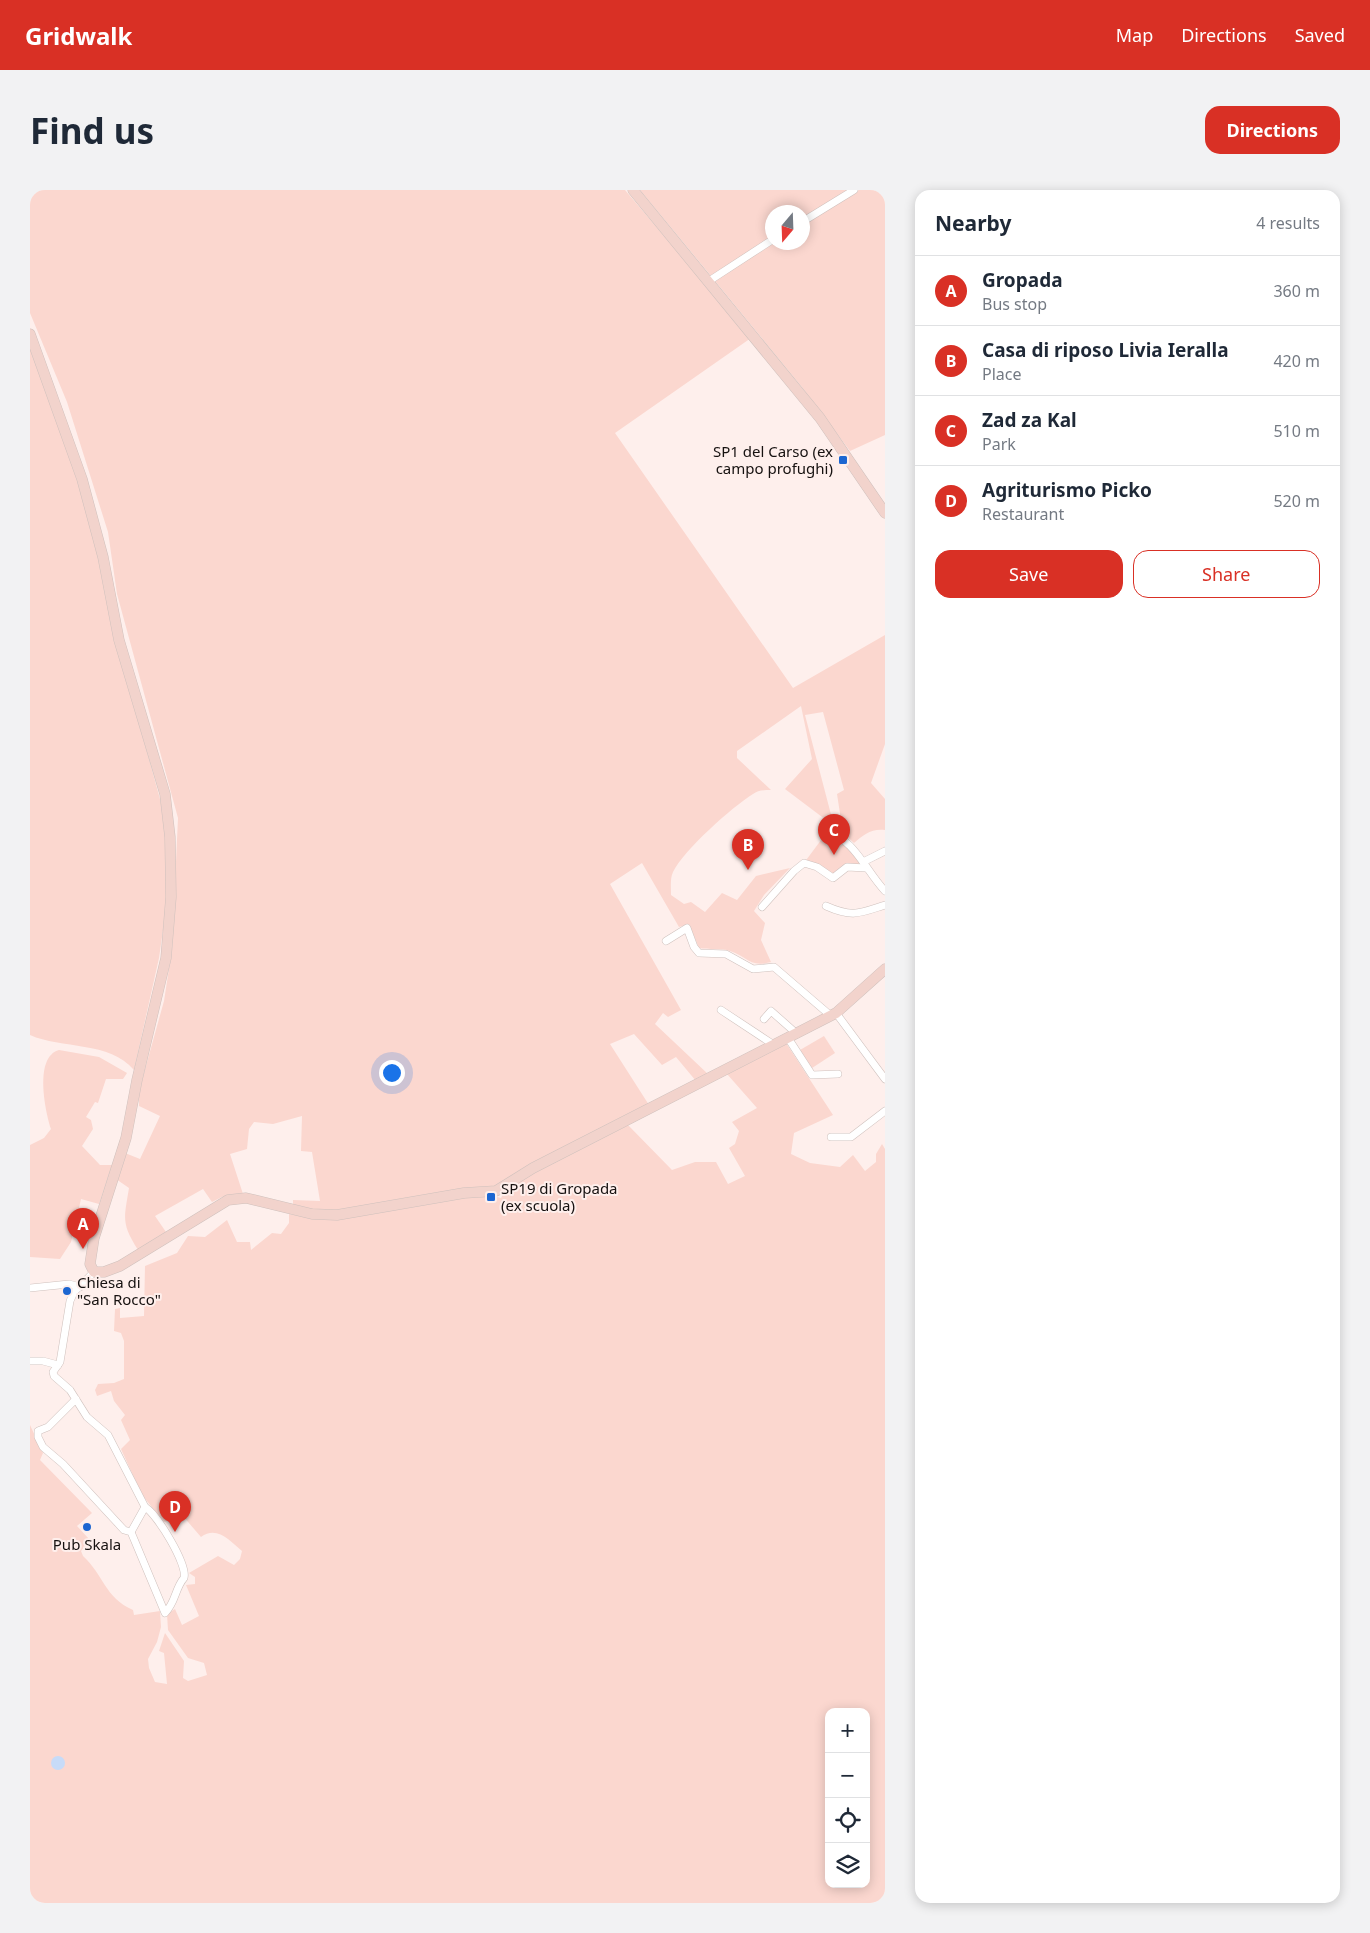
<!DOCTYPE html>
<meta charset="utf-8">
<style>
:root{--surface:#fff;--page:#f2f2f3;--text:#1f2937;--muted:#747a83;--line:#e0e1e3;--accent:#d93025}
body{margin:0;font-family:"Noto Sans",sans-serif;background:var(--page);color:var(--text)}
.controls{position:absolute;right:15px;bottom:15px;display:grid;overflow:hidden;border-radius:10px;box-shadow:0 2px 12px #0003}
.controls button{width:45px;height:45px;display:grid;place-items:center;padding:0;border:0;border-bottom:1px solid var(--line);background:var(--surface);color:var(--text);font:25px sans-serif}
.compass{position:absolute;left:735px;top:15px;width:45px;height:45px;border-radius:50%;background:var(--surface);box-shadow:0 2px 12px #0003;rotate:199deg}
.you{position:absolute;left:361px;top:882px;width:18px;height:18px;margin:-12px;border:4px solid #fff;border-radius:50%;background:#1a73e8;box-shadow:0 0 0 8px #1a73e833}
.badge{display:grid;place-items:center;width:32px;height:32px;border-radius:50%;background:var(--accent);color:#fff;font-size:16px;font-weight:700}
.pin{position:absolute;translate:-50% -41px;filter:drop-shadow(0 1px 2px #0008)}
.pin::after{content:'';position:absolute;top:26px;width:18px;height:15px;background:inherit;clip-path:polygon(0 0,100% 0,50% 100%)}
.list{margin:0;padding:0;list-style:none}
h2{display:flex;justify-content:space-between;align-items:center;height:65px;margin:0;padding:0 20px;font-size:21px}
h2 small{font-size:16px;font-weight:400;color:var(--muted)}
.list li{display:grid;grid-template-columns:32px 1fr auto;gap:15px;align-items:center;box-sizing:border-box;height:70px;padding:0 20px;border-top:1px solid var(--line)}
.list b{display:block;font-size:19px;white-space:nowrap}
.list p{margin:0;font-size:16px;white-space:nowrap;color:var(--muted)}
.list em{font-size:16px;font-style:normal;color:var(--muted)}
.actions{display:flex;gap:10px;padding:15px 20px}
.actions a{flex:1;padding:11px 0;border:1px solid var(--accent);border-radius:15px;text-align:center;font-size:18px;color:var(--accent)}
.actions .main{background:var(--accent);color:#fff}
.icon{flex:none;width:28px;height:28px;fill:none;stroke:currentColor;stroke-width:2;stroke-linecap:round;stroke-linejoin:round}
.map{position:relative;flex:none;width:855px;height:1713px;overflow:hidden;border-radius:15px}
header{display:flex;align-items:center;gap:30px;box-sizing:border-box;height:70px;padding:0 25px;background:var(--accent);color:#fff}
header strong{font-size:24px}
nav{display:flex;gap:28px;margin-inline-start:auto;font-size:18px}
.intro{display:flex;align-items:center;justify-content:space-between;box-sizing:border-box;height:120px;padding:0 30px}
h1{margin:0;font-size:35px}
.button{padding:12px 22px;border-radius:15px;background:var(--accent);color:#fff;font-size:18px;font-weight:700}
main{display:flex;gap:30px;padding:0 30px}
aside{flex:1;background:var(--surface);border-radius:15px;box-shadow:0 2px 12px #0003}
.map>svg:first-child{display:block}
.green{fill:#fbd7cf;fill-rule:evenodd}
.water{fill:#c7dbf8}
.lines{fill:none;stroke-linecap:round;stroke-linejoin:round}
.street-casing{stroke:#cfc1bd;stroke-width:8}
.secondary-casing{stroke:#cfc1bd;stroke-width:11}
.street{stroke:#fff;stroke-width:7}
.secondary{stroke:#f2d3cc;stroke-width:10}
.poi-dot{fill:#1c66d1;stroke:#feefec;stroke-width:2}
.labels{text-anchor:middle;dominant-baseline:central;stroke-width:4;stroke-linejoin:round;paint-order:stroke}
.poi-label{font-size:15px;fill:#161110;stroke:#feefec;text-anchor:start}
</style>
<header>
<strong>Gridwalk</strong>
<nav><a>Map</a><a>Directions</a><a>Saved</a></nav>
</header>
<div class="intro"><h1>Find us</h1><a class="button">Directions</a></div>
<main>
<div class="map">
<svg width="855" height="1713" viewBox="0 0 855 1713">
<rect width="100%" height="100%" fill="#feefec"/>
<g class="green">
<path d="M0 0H595L721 148 585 243 763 498 855 445V554L841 593 855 609V640C842 638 833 645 824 653L813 643 807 604 814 600 793 522 775 525 804 636 755 599 782 569 771 516 707 561V568L741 600C734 600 728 600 723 604 702 617 654 660 643 682 640 688 641 698 641 705L654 714 661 712 675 722 692 703 707 710 726 686 760 678 734 705 724 721 735 733 731 750 741 772C719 778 717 766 700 761 692 758 679 760 669 758L659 734 649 737 612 673 580 694 651 820 638 827 633 823 625 834 679 885 666 891 646 867 632 875 604 844 580 854 619 915 467 996 306 1022 263 1017V1010L290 1011 282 962 271 961 272 926 243 934 224 932 219 939 217 959 200 964 213 1004 192 1007 182 1012 173 999 125 1026 136 1042 108 1060C91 1033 94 1029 99 998L86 989 95 963 110 969 130 926 109 916V901L134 811 142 759 148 628 87 404 78 342 37 212 0 123Z"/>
<path d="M610 0H817L773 28 772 22H742V47L681 86Z"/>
<path d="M829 0H855V245L820 261 771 196 685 91 744 53 772 52 773 35Z"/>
<path d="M0 156 26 223 59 328 73 386 79 423 136 631 137 712 129 768 104 880C80 851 31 859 0 845Z"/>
<path d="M797 642 806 644 836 678 823 677 803 688 774 673Z"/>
<path d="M794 846 805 863 782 878 770 860Z"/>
<path d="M756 853 803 925 764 943 761 964 780 973 810 977 823 965 835 981 846 972V964L852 954 855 959V1713H0V1235L13 1263 10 1270 62 1323 47 1336 60 1350 51 1361 53 1366C73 1384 75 1408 103 1420L104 1425 130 1421 131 1437 127 1452 118 1469 119 1478 125 1492 137 1494 134 1463 129 1461 135 1443 154 1471 153 1488 158 1491 177 1485 174 1473 158 1468 138 1440 137 1424 145 1419 152 1435 169 1426 156 1395 165 1394V1387L159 1383 188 1366 204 1375 210 1369 212 1361C200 1351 187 1335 171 1347L152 1325 134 1332 112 1305 91 1259 100 1250 91 1230 95 1225 84 1211 81 1201 67 1206 65 1200 68 1194 84 1193 94 1189V1151L91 1143 84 1141 85 1119 90 1118V1128L114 1126 115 1076 147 1063 158 1046 175 1047 197 1030 207 1052H220L221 1060 242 1043 251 1044 259 1033V1024L277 1027 425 1008 463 1006 471 1008 475 1000 523 971 598 935 642 980 665 972H686L698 994 715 986 699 958 705 954 709 941 702 932 727 918 697 884ZM799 1522H836V1694H799Z"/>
<path d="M29 860 69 867 97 883 93 889H76L68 913 65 912 56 927 61 930 63 939 52 956 70 975H82L69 1014 51 1009 41 1052 30 1069 0 1067V955L14 948 21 939C15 920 4 867 29 860Z"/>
</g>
<circle class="water" cx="28" cy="1573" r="7"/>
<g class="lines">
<g class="street-casing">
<g id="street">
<path d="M772 32 824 0"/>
<path d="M679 91 742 50"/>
<path d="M795 641C825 649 835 680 855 701"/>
<path d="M833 672 855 661"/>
<path d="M796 716C823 728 830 723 855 715"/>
<path d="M732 717 764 681 774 673 787 677 803 688 817 677 836 678"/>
<path d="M636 751 657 738 664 757 669 763 696 764 723 779 744 777 801 826"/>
<path d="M691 820 744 855"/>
<path d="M806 823 855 889"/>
<path d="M734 829 741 821 767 844"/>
<path d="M758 848 782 885 808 884"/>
<path d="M801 947H821L855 921"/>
<path d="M0 1098 39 1094 50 1097"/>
<path d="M0 1171H13L28 1175"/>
<path d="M46 1209 18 1237 8 1241V1247L13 1257 33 1274 94 1340 101 1342 135 1423C146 1412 145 1398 154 1388 158 1375 127 1324 115 1317L78 1245 57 1227 40 1200 24 1186 23 1182 30 1172 40 1111 44 1102 64 1082"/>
<path d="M101 1342 115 1317"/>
</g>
</g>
<g class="secondary-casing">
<g id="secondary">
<path d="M603 0 790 228 855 323"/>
<path d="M0 144 52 289 73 367 89 450 135 604 140 647 141 707 136 768 107 890 96 948 64 1048 60 1074 64 1082H74L90 1076 198 1010 216 1008 282 1024 307 1025 434 1003 466 1001 503 978 806 823 855 779"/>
</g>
</g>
<use href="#street" class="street"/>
<use href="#secondary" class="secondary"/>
</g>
<g class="poi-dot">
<rect x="808" y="265" width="10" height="10" rx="2.5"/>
<rect x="456" y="1002" width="10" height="10" rx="2.5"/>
<circle cx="37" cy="1101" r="5"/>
<circle cx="57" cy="1337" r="5"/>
</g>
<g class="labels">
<g class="poi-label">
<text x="803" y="261" text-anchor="end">SP1 del Carso (ex<tspan x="803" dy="17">campo profughi)</tspan></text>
<text x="471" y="998">SP19 di Gropada<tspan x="471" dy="17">(ex scuola)</tspan></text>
<text x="47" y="1092">Chiesa di<tspan x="47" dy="17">"San Rocco"</tspan></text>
<text x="57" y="1354" text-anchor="middle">Pub Skala</text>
</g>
</g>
</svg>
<div class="controls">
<button>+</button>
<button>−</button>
<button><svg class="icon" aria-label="locate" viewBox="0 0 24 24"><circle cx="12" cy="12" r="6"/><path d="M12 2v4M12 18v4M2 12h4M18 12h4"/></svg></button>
<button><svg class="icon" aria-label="layers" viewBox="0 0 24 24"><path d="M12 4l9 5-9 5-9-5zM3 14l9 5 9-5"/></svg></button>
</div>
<svg class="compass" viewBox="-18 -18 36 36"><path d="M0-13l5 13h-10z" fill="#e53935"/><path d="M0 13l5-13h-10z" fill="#747a83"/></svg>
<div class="you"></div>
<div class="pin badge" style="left:53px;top:1059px">A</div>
<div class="pin badge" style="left:718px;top:680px">B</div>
<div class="pin badge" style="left:804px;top:665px">C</div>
<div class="pin badge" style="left:145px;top:1342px">D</div>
</div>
<aside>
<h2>Nearby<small>4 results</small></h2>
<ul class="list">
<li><span class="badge">A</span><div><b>Gropada</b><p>Bus stop</p></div><em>360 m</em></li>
<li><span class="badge">B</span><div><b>Casa di riposo Livia Ieralla</b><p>Place</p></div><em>420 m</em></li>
<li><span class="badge">C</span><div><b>Zad za Kal</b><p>Park</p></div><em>510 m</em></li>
<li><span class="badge">D</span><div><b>Agriturismo Picko</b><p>Restaurant</p></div><em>520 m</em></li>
</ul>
<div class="actions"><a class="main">Save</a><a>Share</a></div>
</aside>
</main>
